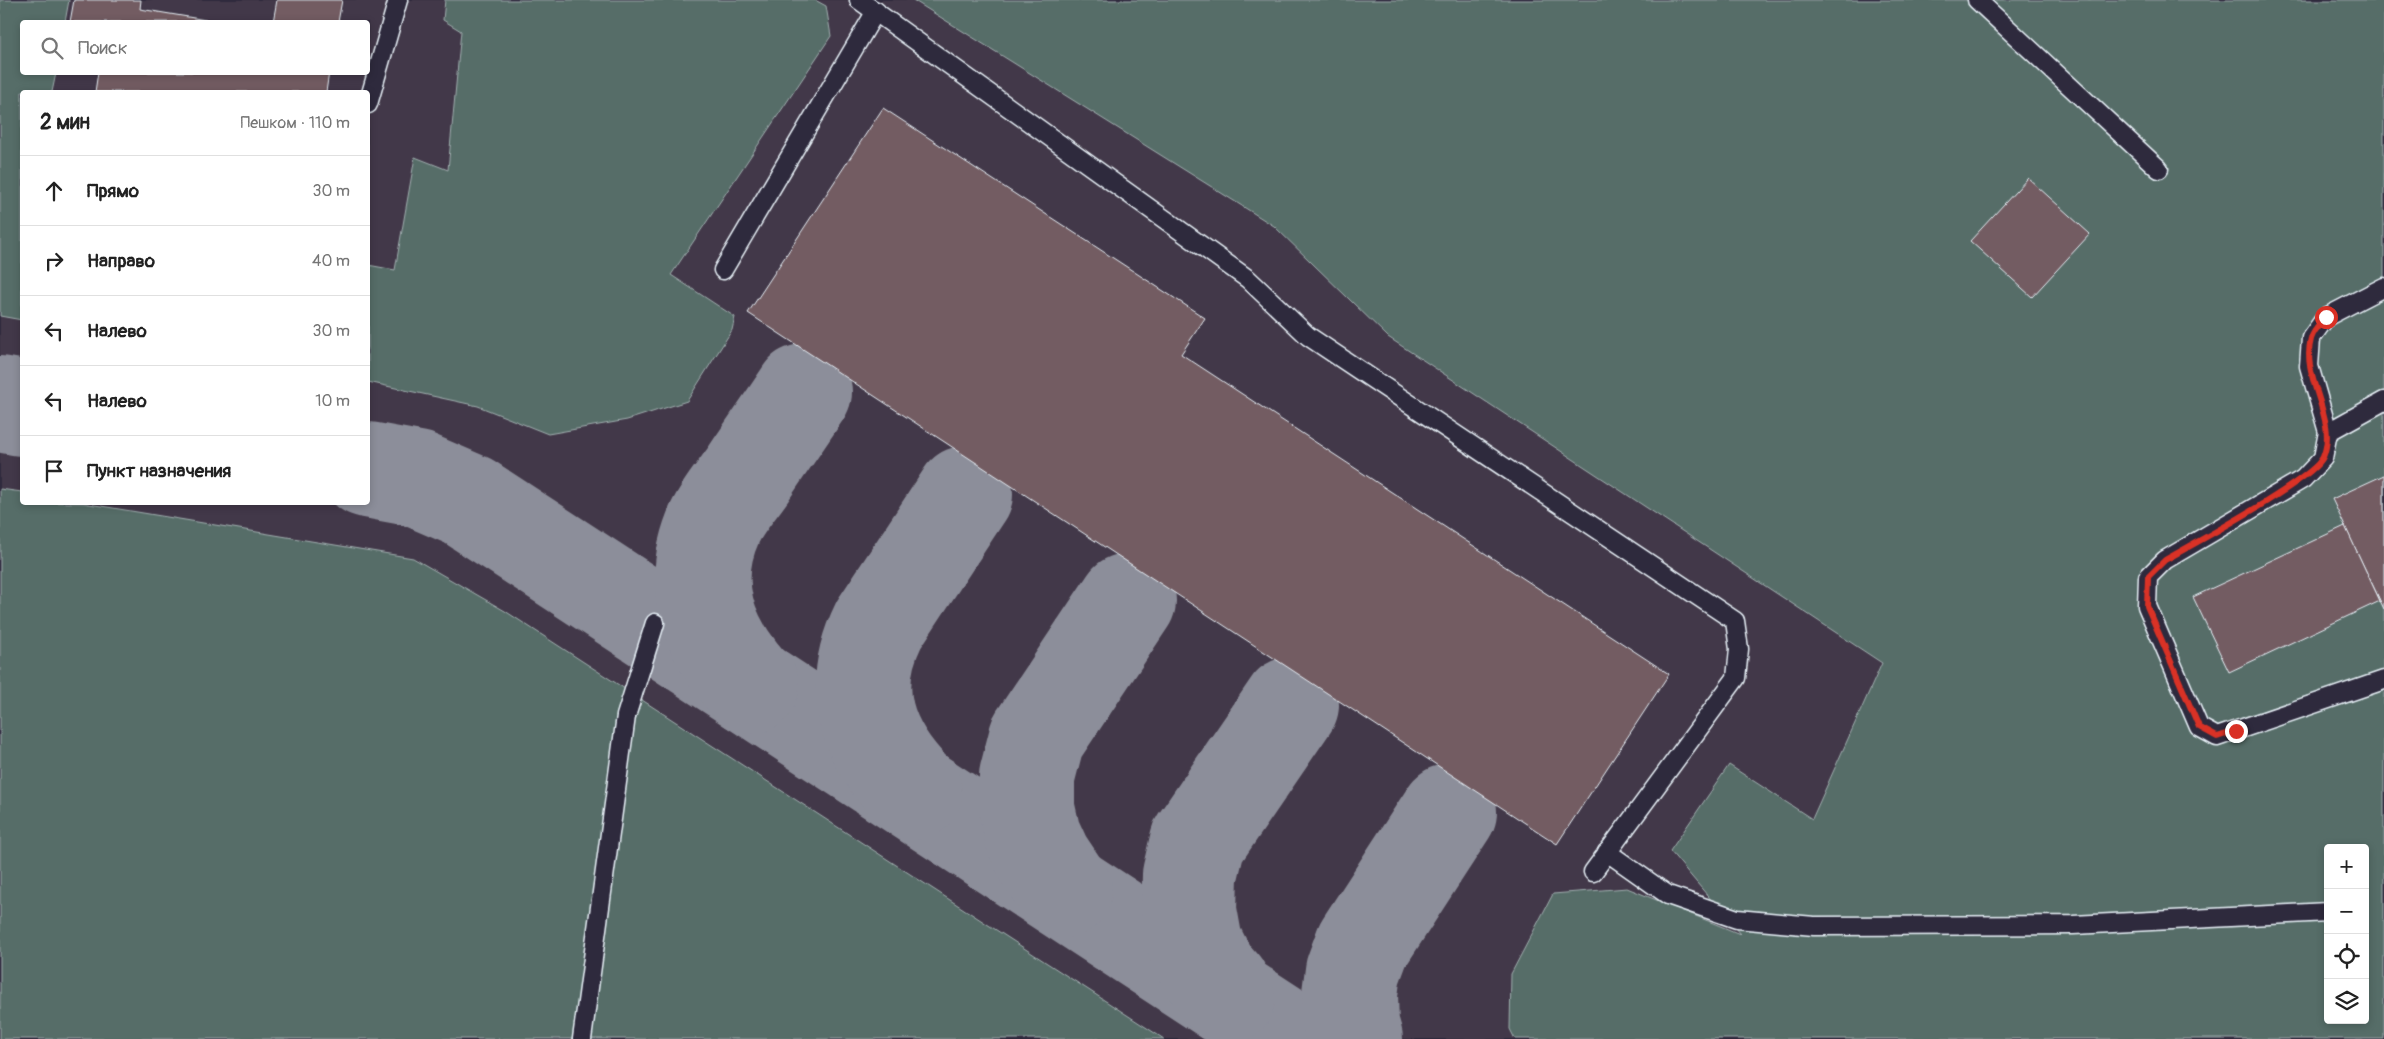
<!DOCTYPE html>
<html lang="ru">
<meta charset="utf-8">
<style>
:root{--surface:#fff;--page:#f2f2f2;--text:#222;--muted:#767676;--line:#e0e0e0}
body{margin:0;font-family:Pangolin,sans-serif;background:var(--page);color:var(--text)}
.controls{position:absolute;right:15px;bottom:15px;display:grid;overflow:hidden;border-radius:5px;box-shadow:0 2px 8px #0003}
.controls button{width:45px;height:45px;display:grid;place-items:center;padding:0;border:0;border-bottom:1px solid var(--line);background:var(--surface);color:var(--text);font:25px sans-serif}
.stop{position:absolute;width:15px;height:15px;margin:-11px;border:4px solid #d93025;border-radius:50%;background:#fff}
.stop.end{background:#d93025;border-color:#fff;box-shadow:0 1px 5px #0008}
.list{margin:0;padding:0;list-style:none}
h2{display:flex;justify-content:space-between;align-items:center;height:65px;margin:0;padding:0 20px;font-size:21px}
h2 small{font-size:16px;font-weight:400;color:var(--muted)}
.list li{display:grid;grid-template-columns:32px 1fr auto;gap:15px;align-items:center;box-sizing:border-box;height:70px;padding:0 20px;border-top:1px solid var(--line)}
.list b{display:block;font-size:19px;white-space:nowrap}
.list em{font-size:16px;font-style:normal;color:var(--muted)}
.icon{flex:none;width:28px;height:28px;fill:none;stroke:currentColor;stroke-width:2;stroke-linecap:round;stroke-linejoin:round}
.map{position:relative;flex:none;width:2384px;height:1039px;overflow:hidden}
.search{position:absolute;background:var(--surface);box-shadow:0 2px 8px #0003;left:20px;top:20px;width:350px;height:55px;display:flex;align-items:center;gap:12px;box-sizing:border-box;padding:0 18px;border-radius:5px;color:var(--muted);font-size:19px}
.panel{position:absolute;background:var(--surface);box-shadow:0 2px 8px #0003;left:20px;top:90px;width:350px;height:415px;border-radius:5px}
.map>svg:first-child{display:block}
.built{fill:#433948;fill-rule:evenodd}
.green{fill:#576d68;stroke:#a0afb0;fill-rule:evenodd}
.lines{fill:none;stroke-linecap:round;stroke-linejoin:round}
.taxiway{stroke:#8c8e9a;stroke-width:96}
.building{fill:#735c62;stroke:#e8f1f8}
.service-casing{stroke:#e8f1f8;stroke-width:21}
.service{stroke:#2f2a3d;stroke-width:18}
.route{stroke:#d93025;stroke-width:6}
</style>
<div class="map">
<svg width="2384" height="1039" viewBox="0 0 2384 1039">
<rect width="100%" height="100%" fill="#2f2a3d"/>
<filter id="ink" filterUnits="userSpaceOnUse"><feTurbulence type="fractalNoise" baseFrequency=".02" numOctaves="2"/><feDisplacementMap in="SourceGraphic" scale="10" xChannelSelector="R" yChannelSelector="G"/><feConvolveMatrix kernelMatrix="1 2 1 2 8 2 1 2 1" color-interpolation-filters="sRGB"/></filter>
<g filter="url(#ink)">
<path class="built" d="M0 0H2384V1039H0ZM22 22H368V72H22ZM22 92H368V502H22ZM2328 848H2365V1020H2328Z"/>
<g class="green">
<path d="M0 0H69L65 22H22V72L56 73 52 92H22V320L0 316Z"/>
<path d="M445 0H815L826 6 831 36 671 275 735 317 732 330 687 401 627 420 548 434 478 406 368 382V265L395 270 415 157 448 170 461 31 443 20Z"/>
<path d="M913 0H2384V1039H1515L1510 1029 1511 974 1553 894 1627 888 1740 934 1670 851 1729 765 1812 819 1882 663 1388 337 1274 226ZM2328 848H2365V1020H2328Z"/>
<path d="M0 489 22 492V502L83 503 413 558 505 611 1164 1039H0Z"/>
</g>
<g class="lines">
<g class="taxiway">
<path d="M0 404 22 408"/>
<path d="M368 470 417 479 468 501 1291 1039"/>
<path d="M751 686C709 639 687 585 715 523 723 506 738 489 749 473 767 446 786 419 804 392"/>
<path d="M914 792C866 743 847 689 879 624L965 494"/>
<path d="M1064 890 1044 860 1033 836 1027 809V776L1037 737 1128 601"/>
<path d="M1227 997 1222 986 1208 970 1195 944 1189 911 1190 875 1198 841 1291 705"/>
<path d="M1355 1039 1351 1025 1350 994 1353 971 1363 944 1449 812"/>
</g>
</g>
<g class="building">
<path d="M74 0H141L140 9 218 22H70Z"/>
<path d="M277 0H342L338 22H273Z"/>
<path d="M98 72H329L326 92H95Z"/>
<path d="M883 108 1205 318 1181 354 1669 674 1557 844 748 313Z"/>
<path d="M2028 178 2090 234 2032 297 1970 241Z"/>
<path d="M2384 475V609L2332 499Z"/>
<path d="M2345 526 2380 601 2229 672 2193 597Z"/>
</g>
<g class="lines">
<g class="service-casing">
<g id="service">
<path d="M859 0 1248 279 1308 336 1735 621 1739 649 1736 678 1593 872"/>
<path d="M1977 0 2159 169"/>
<path d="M368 104 398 0"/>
<path d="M723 270 876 11"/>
<path d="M2384 287 2326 317 2311 338 2309 366 2328 432 2323 458 2303 479 2165 560 2148 577 2147 606 2199 727 2217 737 2384 680"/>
<path d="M2328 432 2384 401"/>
<path d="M1607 852 1668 895 1737 919 1814 926 2073 925 2328 912"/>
<path d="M582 1039 626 716 655 623"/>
</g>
</g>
<use href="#service" class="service"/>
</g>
</g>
<g class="lines" filter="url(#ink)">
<path class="route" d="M2236 731 2217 737 2199 727 2147 606 2148 577 2165 560C2193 544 2313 480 2323 457 2339 418 2300 379 2311 339 2313 331 2321 323 2326 317"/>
</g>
</svg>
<div class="controls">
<button>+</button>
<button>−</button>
<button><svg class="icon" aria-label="locate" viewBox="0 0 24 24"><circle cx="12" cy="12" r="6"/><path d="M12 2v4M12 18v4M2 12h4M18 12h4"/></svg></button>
<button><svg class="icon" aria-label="layers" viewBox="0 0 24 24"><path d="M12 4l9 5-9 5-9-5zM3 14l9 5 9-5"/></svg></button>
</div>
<div class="stop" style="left:2326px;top:317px"></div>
<div class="stop end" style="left:2236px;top:731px"></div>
<div class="search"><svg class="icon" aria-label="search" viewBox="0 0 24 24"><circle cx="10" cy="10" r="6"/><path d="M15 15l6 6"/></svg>Поиск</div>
<section class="panel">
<h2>2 мин<small>Пешком · 110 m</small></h2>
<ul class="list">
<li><svg class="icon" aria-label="ahead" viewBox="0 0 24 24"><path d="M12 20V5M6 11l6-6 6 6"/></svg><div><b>Прямо</b></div><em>30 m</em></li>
<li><svg class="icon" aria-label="right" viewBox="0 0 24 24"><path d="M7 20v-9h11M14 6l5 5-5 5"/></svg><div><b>Направо</b></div><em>40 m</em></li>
<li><svg class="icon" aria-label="left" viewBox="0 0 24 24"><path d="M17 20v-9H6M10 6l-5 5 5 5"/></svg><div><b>Налево</b></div><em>30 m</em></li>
<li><svg class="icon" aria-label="left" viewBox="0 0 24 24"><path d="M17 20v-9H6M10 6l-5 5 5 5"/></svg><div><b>Налево</b></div><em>10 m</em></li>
<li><svg class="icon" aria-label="arrive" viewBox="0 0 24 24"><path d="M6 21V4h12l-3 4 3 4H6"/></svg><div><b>Пункт назначения</b></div></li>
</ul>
</section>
</div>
